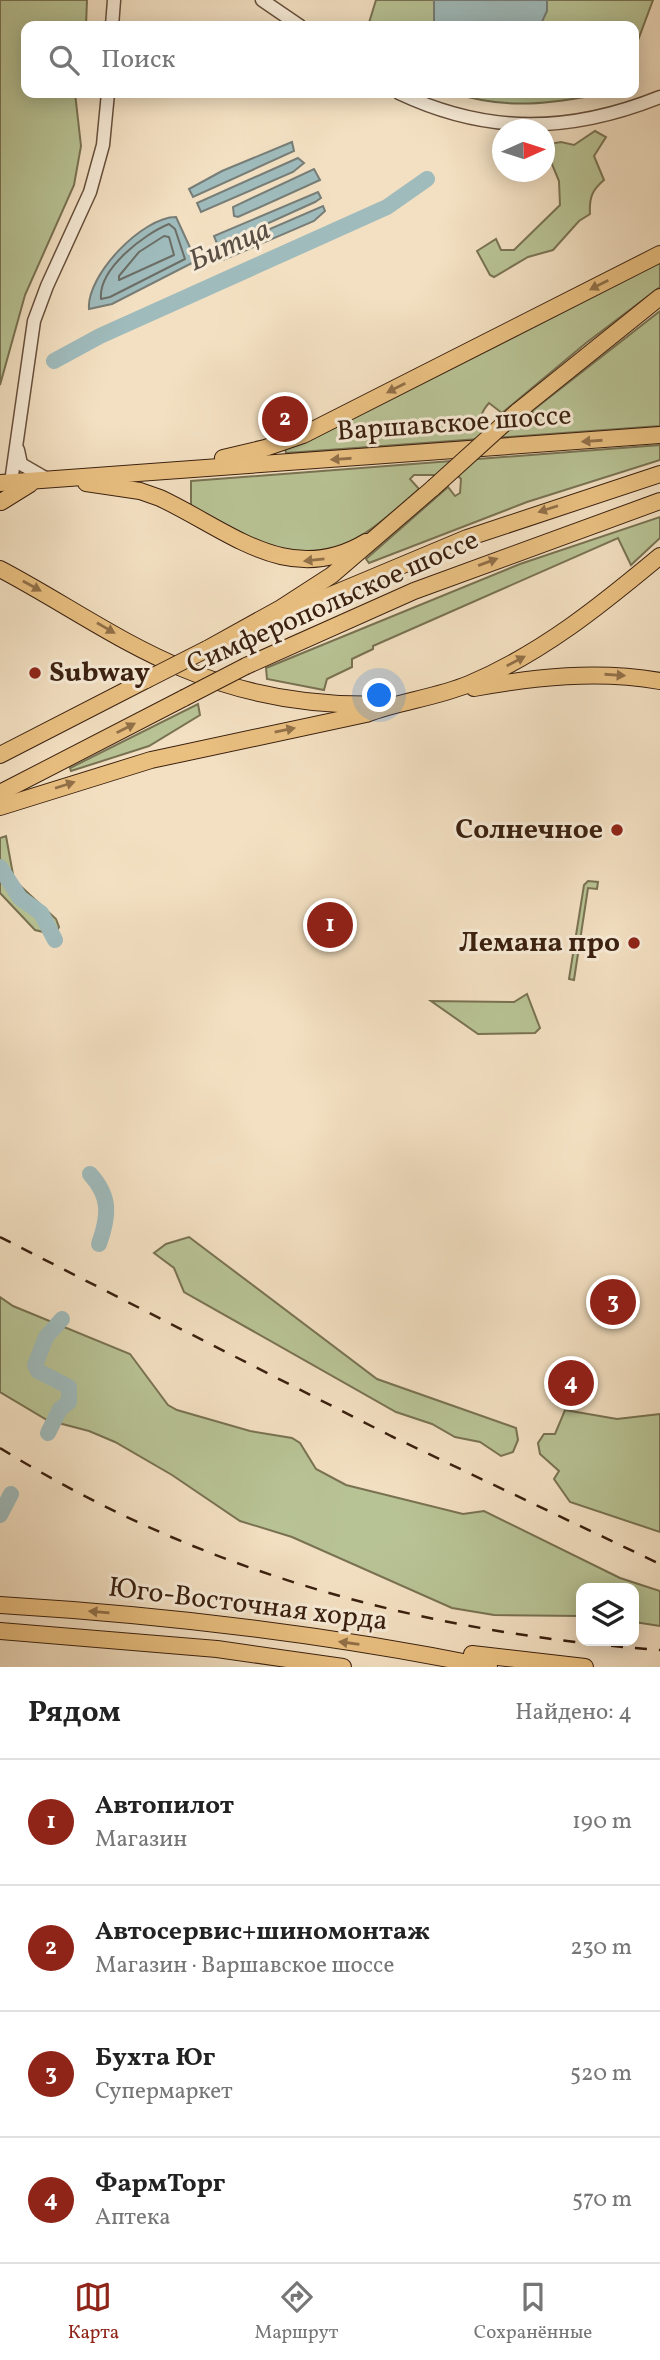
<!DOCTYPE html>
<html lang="ru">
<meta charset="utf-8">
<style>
:root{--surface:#fff;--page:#f2f2f2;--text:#222;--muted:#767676;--line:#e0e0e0;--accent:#8f2418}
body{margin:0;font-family:Vollkorn,serif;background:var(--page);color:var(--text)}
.controls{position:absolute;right:21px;bottom:21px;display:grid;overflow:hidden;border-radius:14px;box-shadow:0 4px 18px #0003}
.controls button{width:63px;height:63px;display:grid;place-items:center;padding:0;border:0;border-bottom:2px solid var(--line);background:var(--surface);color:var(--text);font:35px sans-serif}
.compass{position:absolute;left:492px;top:119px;width:63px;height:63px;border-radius:50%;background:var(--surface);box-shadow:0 4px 18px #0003;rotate:87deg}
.you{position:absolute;left:380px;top:696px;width:24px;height:24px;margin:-18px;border:5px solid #fff;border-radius:50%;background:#1a73e8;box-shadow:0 0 0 10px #1a73e833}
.badge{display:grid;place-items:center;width:46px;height:46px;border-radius:50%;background:var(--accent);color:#fff;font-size:23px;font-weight:700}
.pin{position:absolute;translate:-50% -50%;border:4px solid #fff;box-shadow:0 2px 7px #0006}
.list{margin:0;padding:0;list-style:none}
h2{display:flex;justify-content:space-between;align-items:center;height:91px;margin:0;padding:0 28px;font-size:30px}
h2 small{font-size:23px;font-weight:400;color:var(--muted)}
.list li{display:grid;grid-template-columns:46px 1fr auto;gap:21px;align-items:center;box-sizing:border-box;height:126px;padding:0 28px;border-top:2px solid var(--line)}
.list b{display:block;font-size:26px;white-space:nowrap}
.list p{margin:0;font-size:23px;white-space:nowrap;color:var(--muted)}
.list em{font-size:23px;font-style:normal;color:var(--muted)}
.icon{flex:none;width:38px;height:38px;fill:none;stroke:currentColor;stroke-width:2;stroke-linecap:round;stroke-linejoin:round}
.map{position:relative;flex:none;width:660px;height:1667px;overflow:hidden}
.search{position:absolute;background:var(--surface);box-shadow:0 4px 18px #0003;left:21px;right:21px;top:21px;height:77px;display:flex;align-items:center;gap:18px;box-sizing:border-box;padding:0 24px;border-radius:14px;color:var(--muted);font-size:26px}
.sheet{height:595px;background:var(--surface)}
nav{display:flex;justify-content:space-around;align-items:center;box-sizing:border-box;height:98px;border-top:2px solid var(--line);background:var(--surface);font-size:19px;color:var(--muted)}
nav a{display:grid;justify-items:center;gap:4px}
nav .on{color:var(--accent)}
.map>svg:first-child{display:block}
.green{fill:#b8c395;stroke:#797252;stroke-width:2}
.water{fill:#9fbbbc;stroke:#777d77;stroke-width:2}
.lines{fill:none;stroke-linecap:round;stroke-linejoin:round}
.shore{stroke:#6c6e66;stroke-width:2}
.river{stroke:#9fbbbc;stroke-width:16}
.tertiary-casing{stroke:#68503c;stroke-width:15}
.primary-casing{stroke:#3a200f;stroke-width:18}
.trunk-casing{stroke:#3a200f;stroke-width:18}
.tertiary{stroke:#f7ebd7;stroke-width:12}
.primary{stroke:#eac081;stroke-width:16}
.trunk{stroke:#eac081;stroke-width:16}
.rail{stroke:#3a200f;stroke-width:2.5;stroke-dasharray:12 12;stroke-linecap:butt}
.trunk-bridge-casing{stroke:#3a200f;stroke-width:18;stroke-linecap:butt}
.trunk-bridge{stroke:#eac081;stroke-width:16}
.oneway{fill:#927048}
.poi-dot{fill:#8f2418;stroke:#f7ebd7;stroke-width:2.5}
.labels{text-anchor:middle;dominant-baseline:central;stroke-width:6;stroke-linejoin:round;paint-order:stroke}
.street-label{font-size:28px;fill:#3a200f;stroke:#f7ebd7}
.poi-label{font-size:28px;font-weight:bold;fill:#3a200f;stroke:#f7ebd7;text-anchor:end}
.water-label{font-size:30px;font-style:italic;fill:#584e43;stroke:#f7ebd7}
</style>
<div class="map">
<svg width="660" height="1667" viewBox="0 0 660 1667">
<rect width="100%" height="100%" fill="#f3e0c2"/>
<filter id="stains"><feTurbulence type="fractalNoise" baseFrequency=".00286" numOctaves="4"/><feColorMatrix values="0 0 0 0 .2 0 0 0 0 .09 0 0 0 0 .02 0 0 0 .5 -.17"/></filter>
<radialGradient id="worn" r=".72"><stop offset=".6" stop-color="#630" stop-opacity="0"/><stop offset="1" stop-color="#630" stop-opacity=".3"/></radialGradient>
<g class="green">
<path d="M0 0H87L86 26H26V93H75L81 146 74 185 25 295 0 385Z"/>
<path d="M376 0H653L634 51V26H368Z"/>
<path d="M454 93H605C552 104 506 110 454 93Z"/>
<path d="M595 131 606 137 594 156 604 180C592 190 589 198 590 214L579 221 553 250 528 257 494 277 490 275 477 251 496 239 501 250H514L560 205 559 181 549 157V144L561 142 574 145Z"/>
<path d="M660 260V287L586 343 502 413 489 403C482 411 479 417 483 427 497 435 527 430 537 417L532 411 660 311V426L286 453 285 447Z"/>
<path d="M660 445V460L527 502 369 563 366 559 448 487 455 496 460 493 461 479 457 475H414L410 479 419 489C387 517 355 549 310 555 284 559 216 519 191 506V481Z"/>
<path d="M660 517V538L631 565 618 538 373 646V649L352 659V667L327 679 324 690 267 679 266 668 520 564Z"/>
<path d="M198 704 200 715 149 746 71 771 70 768Z"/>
<path d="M6 836 14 880 56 919 59 927 51 943 43 932 35 930 0 893V838Z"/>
<path d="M588 881 598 882 597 889 588 888 574 980 569 979 584 885Z"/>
<path d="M527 994 540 1028 535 1033 478 1034 431 1001 514 1002Z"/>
<path d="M189 1237 377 1379 516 1428 518 1440 513 1452 501 1456 480 1442 455 1437 432 1424 396 1412 184 1292 174 1268 154 1253 166 1244Z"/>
<path d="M0 1297 13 1306 130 1354 168 1405 177 1410 250 1431 292 1438 300 1443 316 1469 346 1485 463 1514 484 1511 620 1578 660 1591V1626L634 1622V1588H581V1616L494 1615 452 1608 292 1537 240 1521 172 1475 115 1442 89 1431 47 1420 0 1392Z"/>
<path d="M565 1410 617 1419 660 1414V1532L570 1502 554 1479 559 1471 540 1454 538 1443 544 1434H555Z"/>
</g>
<g class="water">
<path d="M434 0H547V11L540 26H434Z"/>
<path d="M292 142 294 151 193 197 189 189 222 171Z"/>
<path d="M298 158 304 163 293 172 201 212 197 203Z"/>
<path d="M314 169 320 180 238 217 234 216 233 207Z"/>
<path d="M318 192 321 198 315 202 218 246 214 236Z"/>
<path d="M323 206 325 211 314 221 223 260 219 251Z"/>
<path d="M176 217 193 254 192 263 112 304 89 309C86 276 142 217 176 217Z"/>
</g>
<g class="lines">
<g class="shore">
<path d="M169 224 175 229 185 259 110 297 101 299C98 269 144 234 169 224Z"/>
<path d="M164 236 169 237 174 255 119 280V276L139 252Z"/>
</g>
<g class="river">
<path d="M54 361 100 336 387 207 427 179"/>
<path d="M0 867 20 898 41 913 55 940"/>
<path d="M90 1174C111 1197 109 1216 99 1244"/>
<path d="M48 1433 60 1409 69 1402V1387L38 1371 35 1365 46 1337 62 1319"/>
<path d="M0 1515 11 1494"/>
</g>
<g class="tertiary-casing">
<g id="tertiary">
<path d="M262 0 300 26"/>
<path d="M112 26 114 0"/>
<path d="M399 93C488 135 570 133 660 97"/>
<path d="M18 450 21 464 47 479"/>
<path d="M11 482 34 321 47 286 90 192 103 145 108 93"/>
</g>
</g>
<g class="primary-casing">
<g id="primary">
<path d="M223 458 265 448 303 435 660 254"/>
<path d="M0 483 660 435"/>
<path d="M86 483 140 491 160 498C230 531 289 588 366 542"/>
<path d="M1 502 30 484"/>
<path d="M0 569C61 601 120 643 184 669 250 697 318 707 389 704"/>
<path d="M269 621 467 538 660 474"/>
<path d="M0 1605C164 1615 328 1634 489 1667"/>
<path d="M0 1631 217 1649 343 1667"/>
<path d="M472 1654 585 1667"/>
</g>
</g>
<g class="trunk-casing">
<g id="trunk">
<path d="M517 412 660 297"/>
<path d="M207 649 281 608 332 575 433 488"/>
<path d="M246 666 414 591 660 501"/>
<path d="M474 688C536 677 597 670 660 681"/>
<path d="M0 755 146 680"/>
<path d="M0 793 184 698"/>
<path d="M0 807 151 760 366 714C400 701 435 698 469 684 542 653 600 606 660 556"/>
</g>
</g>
<use href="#tertiary" class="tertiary"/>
<use href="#primary" class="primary"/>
<use href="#trunk" class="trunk"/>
<g class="rail">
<path d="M0 1237 391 1436 660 1564"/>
<path d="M0 1448C202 1573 424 1633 660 1650"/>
</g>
<g class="trunk-bridge-casing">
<g id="trunk-bridge">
<path d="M433 488 517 412"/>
<path d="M146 680 207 649"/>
<path d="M184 698 246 666"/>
</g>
</g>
<use href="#trunk-bridge" class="trunk-bridge"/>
</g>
<defs><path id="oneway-solid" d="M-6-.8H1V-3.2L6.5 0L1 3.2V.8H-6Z" transform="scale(1.75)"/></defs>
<g class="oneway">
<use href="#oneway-solid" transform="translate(599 285) rotate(153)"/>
<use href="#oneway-solid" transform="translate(396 388) rotate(153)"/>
<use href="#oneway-solid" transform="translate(592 441) rotate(176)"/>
<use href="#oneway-solid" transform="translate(341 459) rotate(176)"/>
<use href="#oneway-solid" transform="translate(548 509) rotate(162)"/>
<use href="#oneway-solid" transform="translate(314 560) rotate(174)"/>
<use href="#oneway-solid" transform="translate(488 562) rotate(-20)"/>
<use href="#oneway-solid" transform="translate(32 586) rotate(29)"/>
<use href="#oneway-solid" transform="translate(106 628) rotate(30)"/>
<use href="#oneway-solid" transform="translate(516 661) rotate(-28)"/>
<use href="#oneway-solid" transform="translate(615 675) rotate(4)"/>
<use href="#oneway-solid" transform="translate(126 728) rotate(-27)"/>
<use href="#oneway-solid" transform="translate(285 730) rotate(-11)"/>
<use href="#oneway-solid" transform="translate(65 785) rotate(-18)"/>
<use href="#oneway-solid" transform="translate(99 1612) rotate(-175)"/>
<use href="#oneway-solid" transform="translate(349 1643) rotate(-172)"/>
</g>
<g class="poi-dot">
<circle cx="35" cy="673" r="7"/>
<circle cx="617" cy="830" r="7"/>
<circle cx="634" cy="943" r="7"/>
</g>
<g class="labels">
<g class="street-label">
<text transform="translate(454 424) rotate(-4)">Варшавское шоссе</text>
<text transform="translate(333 603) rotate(-24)">Симферопольское шоссе</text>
<text transform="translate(248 1605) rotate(7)">Юго-Восточная хорда</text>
</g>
<g class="poi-label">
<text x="49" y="673" text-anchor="start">Subway</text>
<text x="603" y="830">Солнечное</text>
<text x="620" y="943">Лемана про</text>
</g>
<g class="water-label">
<text transform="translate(230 246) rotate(-24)">Битца</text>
</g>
</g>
<rect width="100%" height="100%" filter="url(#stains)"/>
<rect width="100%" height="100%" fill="url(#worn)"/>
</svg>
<div class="controls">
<button><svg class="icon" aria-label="layers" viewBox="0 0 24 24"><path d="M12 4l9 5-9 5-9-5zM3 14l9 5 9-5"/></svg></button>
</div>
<svg class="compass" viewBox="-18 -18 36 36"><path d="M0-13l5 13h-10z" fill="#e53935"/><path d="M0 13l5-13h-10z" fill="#767676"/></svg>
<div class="you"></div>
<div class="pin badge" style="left:330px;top:925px">1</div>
<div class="pin badge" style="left:285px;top:419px">2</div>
<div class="pin badge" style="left:613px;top:1302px">3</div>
<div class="pin badge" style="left:571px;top:1383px">4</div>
<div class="search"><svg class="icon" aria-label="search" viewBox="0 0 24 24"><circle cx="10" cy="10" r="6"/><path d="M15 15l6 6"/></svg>Поиск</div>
</div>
<section class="sheet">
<h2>Рядом<small>Найдено: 4</small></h2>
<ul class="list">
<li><span class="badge">1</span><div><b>Автопилот</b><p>Магазин</p></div><em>190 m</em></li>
<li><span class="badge">2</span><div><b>Автосервис+шиномонтаж</b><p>Магазин · Варшавское шоссе</p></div><em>230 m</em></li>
<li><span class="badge">3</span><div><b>Бухта Юг</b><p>Супермаркет</p></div><em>520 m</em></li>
<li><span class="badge">4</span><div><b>ФармТорг</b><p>Аптека</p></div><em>570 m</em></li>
</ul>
</section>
<nav>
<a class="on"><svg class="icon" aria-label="map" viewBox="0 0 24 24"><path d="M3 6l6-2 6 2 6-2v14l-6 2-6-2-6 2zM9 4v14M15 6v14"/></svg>Карта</a>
<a><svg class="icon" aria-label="directions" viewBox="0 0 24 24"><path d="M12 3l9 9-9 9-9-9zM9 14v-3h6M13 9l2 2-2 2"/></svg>Маршрут</a>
<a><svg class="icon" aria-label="saved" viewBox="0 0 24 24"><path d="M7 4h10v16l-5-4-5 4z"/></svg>Сохранённые</a>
</nav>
